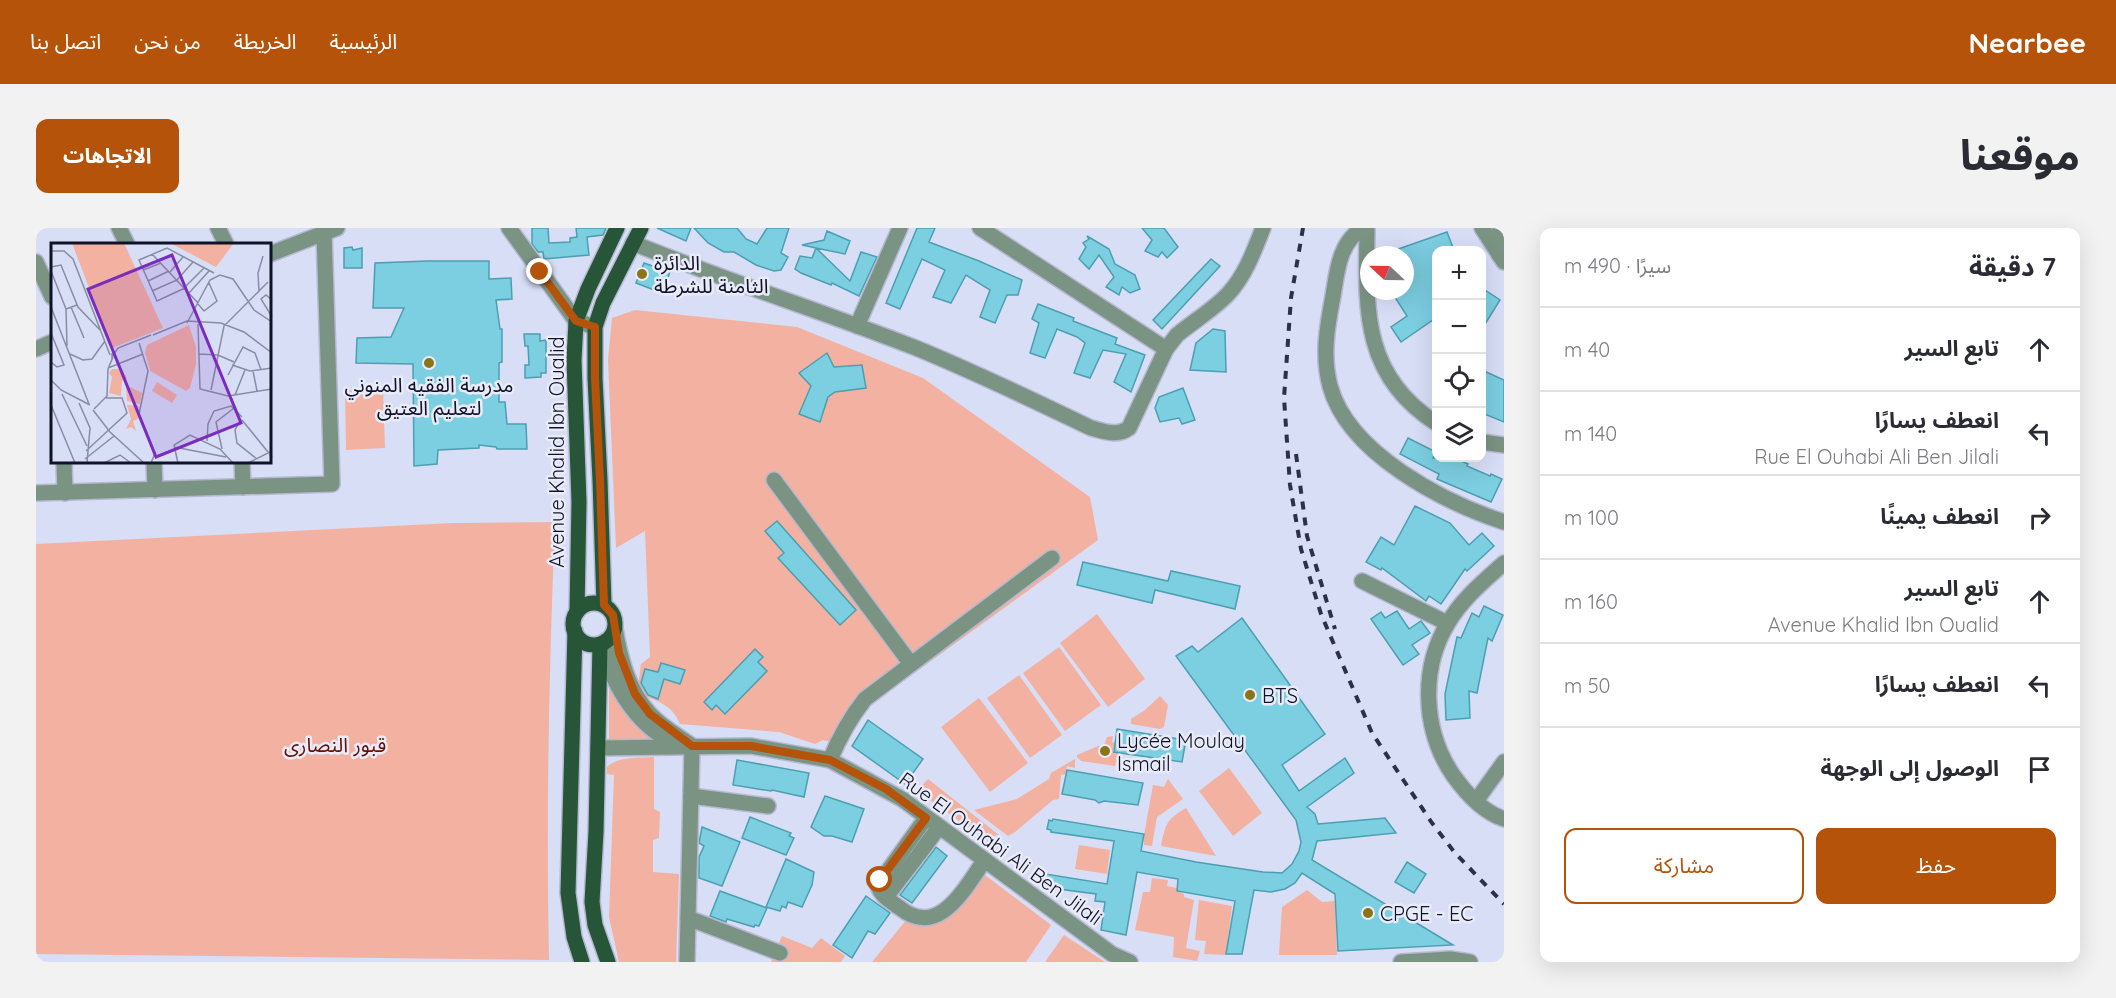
<!DOCTYPE html>
<html lang="ar">
<meta charset="utf-8">
<style>
:root{--surface:#fff;--page:#f2f2f3;--text:#2b2b33;--muted:#7c7c81;--line:#e1e1e2;--accent:#b45309}
body{margin:0;font-family:Quicksand,"Noto Sans Arabic",sans-serif;background:var(--page);color:var(--text);direction:rtl}
.controls{position:absolute;right:18px;top:18px;display:grid;overflow:hidden;border-radius:12px;box-shadow:0 6px 24px #0002}
.controls button{width:54px;height:54px;display:grid;place-items:center;padding:0;border:0;border-bottom:2px solid var(--line);background:var(--surface);color:var(--text);font:30px sans-serif}
.compass{position:absolute;left:1324px;top:18px;width:54px;height:54px;border-radius:50%;background:var(--surface);box-shadow:0 6px 24px #0002;rotate:292deg}
.stop{position:absolute;width:18px;height:18px;margin:-14px;border:4px solid #b45309;border-radius:50%;background:#fff}
.stop.end{background:#b45309;border-color:#fff;box-shadow:0 2px 6px #0008}
.list{margin:0;padding:0;list-style:none}
h2{display:flex;justify-content:space-between;align-items:center;height:78px;margin:0;padding:0 24px;font-size:26px}
h2 small{font-size:20px;font-weight:400;color:var(--muted)}
.list li{display:grid;grid-template-columns:39px 1fr auto;gap:18px;align-items:center;box-sizing:border-box;height:84px;padding:0 24px;border-top:2px solid var(--line)}
.list b{display:block;font-size:22px;white-space:nowrap}
.list p{margin:0;font-size:20px;white-space:nowrap;color:var(--muted)}
.list em{font-size:20px;font-style:normal;color:var(--muted)}
.actions{display:flex;gap:12px;padding:18px 24px}
.actions a{flex:1;padding:14px 0;border:2px solid var(--accent);border-radius:12px;text-align:center;font-size:21px;color:var(--accent)}
.actions .main{background:var(--accent);color:#fff}
.icon{flex:none;width:33px;height:33px;fill:none;stroke:currentColor;stroke-width:2;stroke-linecap:round;stroke-linejoin:round}
.map{position:relative;flex:none;width:1468px;height:734px;overflow:hidden;direction:ltr;border-radius:12px}
header{display:flex;align-items:center;gap:36px;box-sizing:border-box;height:84px;padding:0 30px;background:var(--accent);color:#fff}
header strong{font-size:28px}
nav{display:flex;gap:33px;margin-inline-start:auto;font-size:21px}
.intro{display:flex;align-items:center;justify-content:space-between;box-sizing:border-box;height:144px;padding:0 36px}
h1{margin:0;font-size:42px}
.button{padding:15px 27px;border-radius:12px;background:var(--accent);color:#fff;font-size:21px;font-weight:700}
main{display:flex;gap:36px;padding:0 36px}
aside{flex:1;background:var(--surface);border-radius:12px;box-shadow:0 6px 24px #0002}
.map>svg:first-child{display:block}
.green{fill:#f3b1a1}
.building{fill:#7ccee1;stroke:#4c9fb1;stroke-width:1.5}
.lines{fill:none;stroke-linecap:round;stroke-linejoin:round}
.minor-casing{stroke:#b4b9d1;stroke-width:18}
.major-casing{stroke:#b4b9d1;stroke-width:18}
.minor{stroke:#7b9382;stroke-width:15}
.major{stroke:#265537;stroke-width:15}
.rail{stroke:#2d3046;stroke-width:4;stroke-dasharray:8 8;stroke-linecap:butt}
.route{stroke:#b45309;stroke-width:8}
.poi-dot{fill:#8a7417;stroke:#e9ecf8;stroke-width:2}
.labels{text-anchor:middle;dominant-baseline:central;stroke-width:5;stroke-linejoin:round;paint-order:stroke}
.poi-label{font-size:20px;fill:#101328;stroke:#e9ecf8;text-anchor:start}
.street-label{font-size:20px;fill:#101328;stroke:#e9ecf8}
.park-label{font-size:20px;fill:#641000;stroke:#e9ecf8}
.inset-road{fill:none;stroke:#888da4;stroke-width:1.5}
.view{fill:#7b2cbf;fill-opacity:0.15;stroke:#7b2cbf;stroke-width:3}
.inset-edge{fill:none;stroke:#101328;stroke-width:3}
</style>
<header>
<strong>Nearbee</strong>
<nav><a>الرئيسية</a><a>الخريطة</a><a>من نحن</a><a>اتصل بنا</a></nav>
</header>
<div class="intro"><h1>موقعنا</h1><a class="button">الاتجاهات</a></div>
<main>
<aside>
<h2>7 دقيقة<small>سيرًا · 490 m</small></h2>
<ul class="list">
<li><svg class="icon" aria-label="ahead" viewBox="0 0 24 24"><path d="M12 20V5M6 11l6-6 6 6"/></svg><div><b>تابع السير</b></div><em>40 m</em></li>
<li><svg class="icon" aria-label="left" viewBox="0 0 24 24"><path d="M17 20v-9H6M10 6l-5 5 5 5"/></svg><div><b>انعطف يسارًا</b><p>Rue El Ouhabi Ali Ben Jilali</p></div><em>140 m</em></li>
<li><svg class="icon" aria-label="right" viewBox="0 0 24 24"><path d="M7 20v-9h11M14 6l5 5-5 5"/></svg><div><b>انعطف يمينًا</b></div><em>100 m</em></li>
<li><svg class="icon" aria-label="ahead" viewBox="0 0 24 24"><path d="M12 20V5M6 11l6-6 6 6"/></svg><div><b>تابع السير</b><p>Avenue Khalid Ibn Oualid</p></div><em>160 m</em></li>
<li><svg class="icon" aria-label="left" viewBox="0 0 24 24"><path d="M17 20v-9H6M10 6l-5 5 5 5"/></svg><div><b>انعطف يسارًا</b></div><em>50 m</em></li>
<li><svg class="icon" aria-label="arrive" viewBox="0 0 24 24"><path d="M6 21V4h12l-3 4 3 4H6"/></svg><div><b>الوصول إلى الوجهة</b></div></li>
</ul>
<div class="actions"><a class="main">حفظ</a><a>مشاركة</a></div>
</aside>
<div class="map">
<svg width="1468" height="734" viewBox="0 0 1468 734">
<rect width="100%" height="100%" fill="#d8def6"/>
<g class="green">
<path d="M599 82 761 99 887 150 1054 269 1062 312 830 480 806 517 787 512 779 516 743 504 644 496C636 476 621 473 601 465L605 436 614 429 609 303 580 320 572 132 576 90Z"/>
<path d="M347 161 349 220 310 222 309 162Z"/>
<path d="M519 294C513 440 510 586 513 732L0 726V316L417 295Z"/>
<path d="M1061 386 1109 451 1072 479 1024 415Z"/>
<path d="M1023 419 1065 477 1029 503 987 445Z"/>
<path d="M983 447 1026 507 994 530 951 470Z"/>
<path d="M573 451 621 512 573 514Z"/>
<path d="M1124 468 1132 477 1128 499 1124 501 1095 496V491L1109 482Z"/>
<path d="M943 470 992 535 954 564 905 499Z"/>
<path d="M1077 508 1076 514 1079 515 1078 523 1083 524 1079 538 1045 533 1041 529V527L1062 518H1068L1071 509Z"/>
<path d="M618 529V581L624 584 623 610 617 612V644L643 646 640 734H583L573 689 578 547 571 546V539C582 528 604 530 618 529Z"/>
<path d="M1039 531V540L1031 538 1030 546 1025 547 1023 571 1017 572 979 604 972 608 938 582 981 571 1013 551 1015 545Z"/>
<path d="M1193 540 1226 585 1197 608 1163 563Z"/>
<path d="M892 551 963 607 957 608 952 613 881 563Z"/>
<path d="M1132 551 1147 571 1121 589 1116 618 1108 617V607L1117 557 1128 559Z"/>
<path d="M1150 580 1180 628 1125 618C1129 596 1131 591 1150 580Z"/>
<path d="M1043 617 1074 622 1071 646 1039 641Z"/>
<path d="M945 644 1015 697 990 734H836L871 691 887 695Z"/>
<path d="M1116 650 1132 652 1131 658 1141 660V663L1148 666V669L1158 672 1150 720 1164 723 1161 733 1137 729 1138 709 1099 702 1107 664H1114Z"/>
<path d="M1271 662 1286 674 1299 673 1301 727H1243L1246 679Z"/>
<path d="M1163 672 1196 678 1190 727 1168 726 1170 713 1159 712Z"/>
<path d="M1028 707 1069 734H1009Z"/>
<path d="M746 708 776 720 785 710 809 728 805 734H735Z"/>
</g>
<g class="building">
<path d="M496 0H512L513 15 534 14V10L541 9 540 0H570L567 7 551 9 553 27 508 31 507 24H502L496 16Z"/>
<path d="M621 0H655L650 13Z"/>
<path d="M658 0H701L710 11 721 16 731 0H753L745 25 752 29 745 42 738 43 720 37 698 24H688L672 15Z"/>
<path d="M881 0H899L893 14 943 33 986 52 982 67H971L959 95 944 89 954 62 930 47 915 75 897 69 909 42 886 31 864 81 850 75Z"/>
<path d="M1106 0H1128L1142 19 1131 30 1126 24 1122 29 1109 23 1116 12Z"/>
<path d="M791 3 814 13 809 26 780 20 814 53 825 24 841 29 823 68 796 55 795 57 765 45 759 41 764 28 776 30 780 20 766 17 788 12Z"/>
<path d="M1411 4 1418 22H1401V89L1365 114 1355 99 1371 88 1355 63H1369V27L1348 26Z"/>
<path d="M1051 8 1073 21 1079 36 1099 47 1104 61 1094 65 1086 59 1083 67 1070 59 1078 49 1063 27 1053 41 1043 31 1050 19 1047 15 1053 11Z"/>
<path d="M316 19 317 22 326 20V40H308V20Z"/>
<path d="M1175 31 1184 38 1126 101 1117 92Z"/>
<path d="M391 33H453V51L475 50 476 71 460 72 464 101H466V134L463 135V174H469L471 196H490L491 221H461L460 219 443 217V220L402 222 401 236 378 238 377 136 320 135 321 110 355 109 368 80H337L339 35Z"/>
<path d="M608 35 634 44 626 65 600 55Z"/>
<path d="M1446 60 1464 72 1446 101Z"/>
<path d="M1002 76 1038 90 1037 93 1081 110 1079 116 1109 127 1095 164 1078 154 1090 126 1067 122 1054 150 1038 145 1049 115 1041 109 1021 101 1009 130 994 125 1003 95 996 91Z"/>
<path d="M1177 101 1189 103 1190 144 1154 142 1160 115Z"/>
<path d="M488 106H504V113L510 112V145H505V149L489 150V137H493L492 118H489Z"/>
<path d="M791 125 798 139 826 137 830 160 799 164 792 169 784 194 763 186 775 158 763 145Z"/>
<path d="M1446 142 1468 152V194L1446 185Z"/>
<path d="M1147 160 1159 192 1146 196 1143 190 1124 194 1119 180 1123 169Z"/>
<path d="M1372 210 1400 224 1397 230H1418L1432 236 1431 238 1454 248 1455 246 1466 251 1455 274 1401 251 1403 246 1364 226Z"/>
<path d="M1379 278 1414 295 1433 317 1446 305 1458 318 1431 343 1429 341 1405 376 1393 368 1390 373 1346 340 1345 342 1330 334 1345 309 1358 317Z"/>
<path d="M741 293 820 382 804 397 742 330 748 325 729 303Z"/>
<path d="M1047 334 1132 353 1135 343 1204 358 1199 381 1119 362 1116 375 1041 357Z"/>
<path d="M1448 378 1467 387 1456 413 1452 410 1441 465 1433 463 1434 490 1410 492 1409 466 1421 409 1425 410 1436 385 1443 389Z"/>
<path d="M1361 383 1373 401 1385 393 1394 405 1376 417 1383 426 1367 437 1335 391 1345 384 1349 390Z"/>
<path d="M1206 390 1289 506 1246 537 1263 563 1309 530 1318 545 1271 579 1279 586 1282 596 1349 590 1360 605 1281 613 1276 632 1417 717 1302 723 1299 666 1266 645 1259 655 1249 661 1235 664 1218 662 1206 726H1190L1199 673 1141 663 1142 651 1101 644 1090 707 1065 702 1069 674 1059 673 1060 666 1007 659 1003 654 1004 645 1071 656 1078 613 1015 604V602L1011 601 1013 592 1016 593 1017 591 1108 606 1105 623 1160 634 1227 644 1246 645 1256 636 1263 623 1265 614 1260 592 1140 428 1156 418 1162 424Z"/>
<path d="M719 421 727 429 722 434 731 443 689 486 680 477 676 482 668 474Z"/>
<path d="M625 435 649 442 644 456 628 451 622 471 612 467 605 455 609 441 622 444Z"/>
<path d="M832 492 887 531 869 556 816 518Z"/>
<path d="M1081 501 1150 512 1146 534 1078 524Z"/>
<path d="M701 532 773 545 768 569 736 562 735 563 697 557Z"/>
<path d="M1031 542 1107 555 1102 577 1068 573 1063 575 1059 572 1026 566Z"/>
<path d="M789 568 828 581 816 614 796 608H788L775 599Z"/>
<path d="M714 589 755 605 753 608 758 610 750 627 706 610Z"/>
<path d="M666 599 704 614 686 658 663 650V629L668 618 663 615Z"/>
<path d="M900 619 911 628 876 675 864 667Z"/>
<path d="M750 631 778 644 776 657 766 679 752 674 750 680 746 678 744 683 730 679Z"/>
<path d="M1371 634 1390 646 1378 665 1359 654Z"/>
<path d="M684 663 731 680 723 698 719 697 718 699 691 691 690 694 674 688Z"/>
<path d="M830 668 854 685 839 706 832 703 816 730 797 717Z"/>
</g>
<g class="lines">
<g class="minor-casing">
<g id="minor">
<path d="M83 0 91 16"/>
<path d="M182 0 190 16"/>
<path d="M473 0 540 93 559 99"/>
<path d="M944 0 1130 121"/>
<path d="M1327 0C1303 14 1301 44 1297 68 1291 99 1286 128 1294 158 1312 225 1407 274 1468 294"/>
<path d="M1331 0C1330 79 1325 147 1400 195"/>
<path d="M1446 0 1468 34"/>
<path d="M597 15C690 53 786 83 880 120 939 144 997 172 1055 200 1067 203 1081 209 1093 200L1130 121 1141 107C1158 93 1178 81 1192 66 1209 48 1218 23 1227 0"/>
<path d="M234 26 301 0"/>
<path d="M1463 27 1462 14 1464 0"/>
<path d="M0 34 16 69"/>
<path d="M821 98 864 0"/>
<path d="M0 121 16 114"/>
<path d="M1446 214 1468 217"/>
<path d="M28 234 29 265"/>
<path d="M118 234 119 262"/>
<path d="M206 234 207 259"/>
<path d="M738 252 875 436"/>
<path d="M0 265 296 256 288 4"/>
<path d="M1468 335C1448 353 1426 371 1412 395 1384 441 1387 503 1417 547 1429 564 1447 584 1468 591"/>
<path d="M1326 353 1411 395"/>
<path d="M579 400C584 430 592 463 614 486 626 499 642 508 656 518"/>
<path d="M569 413C571 453 601 497 636 514"/>
<path d="M562 520 715 518 794 532 866 571 1076 726 1094 734"/>
<path d="M794 532C803 510 814 490 829 471L1016 330"/>
<path d="M655 568 732 578"/>
<path d="M1440 573 1468 534"/>
<path d="M890 590 842 657C844 668 856 674 864 680 903 711 929 660 948 633"/>
<path d="M883 626 903 599"/>
<path d="M850 669 880 630"/>
<path d="M652 690 744 725"/>
<path d="M651 734 656 518"/>
<path d="M1365 734 1414 731 1434 734"/>
</g>
</g>
<g class="major-casing">
<g id="major">
<circle cx="558" cy="396" r="21"/>
<path d="M568 377 564 252 559 150V99L567 75 605 0"/>
<path d="M541 384 543 274 538 132 540 93 552 61 581 0"/>
<path d="M539 403 532 665 538 709 546 734"/>
<path d="M564 416 560 604 556 674 559 697 572 734"/>
</g>
</g>
<use href="#minor" class="minor"/>
<use href="#major" class="major"/>
<g class="rail">
<path d="M1267 0 1255 70 1248 170 1254 257 1265 321 1285 386 1336 505 1396 595 1419 625 1468 676"/>
<path d="M1260 226 1271 308 1299 401"/>
</g>
</g>
<g class="lines">
<path class="route" d="M504 44 540 93 559 99V150L564 252 568 377 577 387 583 425 599 466 614 486 656 518H715L794 532 850 561 890 590 844 652"/>
</g>
<g class="poi-dot">
<circle cx="606" cy="46" r="6"/>
<circle cx="393" cy="135" r="6"/>
<circle cx="1214" cy="467" r="6"/>
<circle cx="1069" cy="523" r="6"/>
<circle cx="1332" cy="685" r="6"/>
</g>
<g class="labels">
<g class="poi-label">
<text x="618" y="34">الدائرة<tspan x="618" dy="23">الثامنة للشرطة</tspan></text>
<text x="393" y="156" text-anchor="middle">مدرسة الفقيه المنوني<tspan x="393" dy="23">لتعليم العتيق</tspan></text>
<text x="1226" y="467">BTS</text>
<text x="1081" y="512">Lycée Moulay<tspan x="1081" dy="23">Ismail</tspan></text>
<text x="1344" y="685">CPGE - EC</text>
</g>
<g class="street-label">
<text transform="translate(520 224) rotate(-90)">Avenue Khalid Ibn Oualid</text>
<text transform="translate(965 620) rotate(36)">Rue El Ouhabi Ali Ben Jilali</text>
</g>
<g class="park-label">
<text x="299" y="516">قبور النصارى</text>
</g>
</g>
<g transform="translate(15 15)">
<rect width="220" height="220" fill="#d8def6"/>
<path d="M21 0H73L112 85 61 105ZM119 0H183L165 24ZM138 82 145 104V121L139 145 135 148 99 128 94 109 96 102ZM61 126H71L76 135 71 138 70 153 58 150 61 134 58 130ZM106 139 126 152 121 160 101 148ZM75 142 91 150 89 161 76 158ZM76 162 88 163 87 176 82 178 85 188 80 184 75 186 80 176Z" fill="#f3b1a1"/>
<path class="inset-road" d="M0 8H13L22 16 59 112M101 11 147 60M0 24 10 22 27 64 49 87M92 27 110 20M0 28 15 66M119 29 132 14M97 38 118 28M134 44 153 25M134 45 106 58 88 17 116 5 163 30M101 48 126 37 142 19M208 48 207 30 212 13M138 50 158 28M221 57 215 52 210 56 221 74M147 61 153 68 166 58 158 40M0 64 38 161M20 64 33 95M136 80 159 37 169 32 182 36 203 67 221 79M147 81 149 146 177 153 221 146M0 90 13 122 6 124 0 119M102 92 136 78 170 80 193 89 221 110M88 100 97 128 88 171 104 210 100 220M16 103 15 66 26 62M61 110V114L67 105 100 92M19 111 32 117 41 116 54 98M148 111 167 112 183 119M181 122 199 128 221 125M57 125 92 111M202 128 206 148M177 132 192 104 204 110 210 127M0 137 10 147 39 162M160 147 173 83 217 39M11 151 36 203M184 152 194 127M28 160 39 185 36 220M0 162 24 220M43 166 56 153 57 126 62 114M42 167 59 189 93 220M190 176 184 187 186 200 206 216M191 177 221 214M156 198 157 181 163 168 180 163 191 174M123 204 175 214M171 206 165 179 183 165M35 208 76 170 71 155H55M34 216 63 193M53 220 69 212 80 220M127 220 123 202 139 192 169 206 182 220M197 220 221 208"/>
<path class="view" d="M121 12 190 180 105 214 37 46Z"/>
<rect width="220" height="220" class="inset-edge"/>
</g>
</svg>
<div class="controls">
<button>+</button>
<button>−</button>
<button><svg class="icon" aria-label="locate" viewBox="0 0 24 24"><circle cx="12" cy="12" r="6"/><path d="M12 2v4M12 18v4M2 12h4M18 12h4"/></svg></button>
<button><svg class="icon" aria-label="layers" viewBox="0 0 24 24"><path d="M12 4l9 5-9 5-9-5zM3 14l9 5 9-5"/></svg></button>
</div>
<svg class="compass" viewBox="-18 -18 36 36"><path d="M0-13l5 13h-10z" fill="#e53935"/><path d="M0 13l5-13h-10z" fill="#7c7c81"/></svg>
<div class="stop" style="left:844px;top:652px"></div>
<div class="stop end" style="left:504px;top:44px"></div>
</div>
</main>
